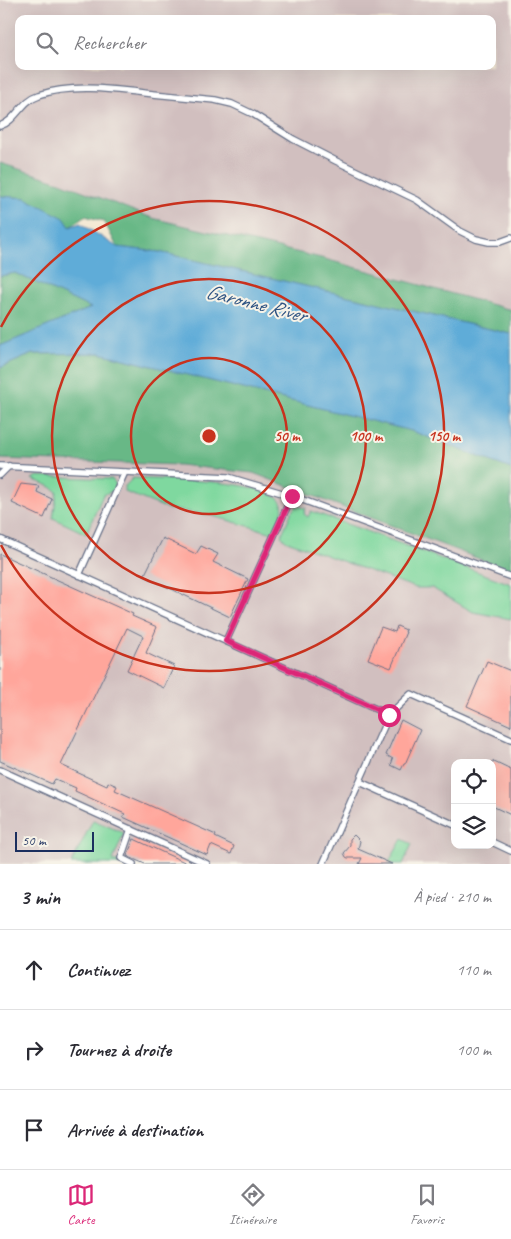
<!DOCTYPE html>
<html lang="fr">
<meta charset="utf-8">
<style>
:root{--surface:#fff;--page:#f7f7f7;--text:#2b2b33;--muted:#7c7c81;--line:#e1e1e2;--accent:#db2777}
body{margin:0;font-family:Caveat,sans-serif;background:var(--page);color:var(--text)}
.controls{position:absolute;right:15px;bottom:15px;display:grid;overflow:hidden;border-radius:10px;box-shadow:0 5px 20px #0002}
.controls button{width:45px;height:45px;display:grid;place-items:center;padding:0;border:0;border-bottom:1px solid var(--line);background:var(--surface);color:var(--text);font:25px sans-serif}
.scale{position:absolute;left:15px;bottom:12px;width:79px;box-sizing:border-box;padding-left:5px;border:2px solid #1b2f5e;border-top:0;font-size:14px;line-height:18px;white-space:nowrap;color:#1b2f5e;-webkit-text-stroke:4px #f7f3e8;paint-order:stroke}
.stop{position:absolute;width:15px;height:15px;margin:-11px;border:4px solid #db2777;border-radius:50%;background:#fff}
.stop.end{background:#db2777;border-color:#fff;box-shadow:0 1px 5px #0008}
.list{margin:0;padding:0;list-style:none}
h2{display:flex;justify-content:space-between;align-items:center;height:65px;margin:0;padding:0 20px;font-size:21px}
h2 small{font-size:16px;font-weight:400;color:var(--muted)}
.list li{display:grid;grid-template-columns:32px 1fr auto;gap:15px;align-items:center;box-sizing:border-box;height:80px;padding:0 20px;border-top:1px solid var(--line)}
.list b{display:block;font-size:19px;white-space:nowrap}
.list em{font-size:16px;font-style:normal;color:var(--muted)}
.icon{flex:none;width:28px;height:28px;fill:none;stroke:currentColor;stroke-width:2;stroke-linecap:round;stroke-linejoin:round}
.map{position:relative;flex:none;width:511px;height:864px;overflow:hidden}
.search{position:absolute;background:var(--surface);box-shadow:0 5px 20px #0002;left:15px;right:15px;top:15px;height:55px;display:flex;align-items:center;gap:12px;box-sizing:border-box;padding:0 18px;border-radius:10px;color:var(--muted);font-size:19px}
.sheet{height:305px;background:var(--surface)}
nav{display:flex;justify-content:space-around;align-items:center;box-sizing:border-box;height:70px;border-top:1px solid var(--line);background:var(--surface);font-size:14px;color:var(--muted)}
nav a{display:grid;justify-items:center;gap:2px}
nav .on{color:var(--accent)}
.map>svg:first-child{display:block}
.industrial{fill:#d1bfbf;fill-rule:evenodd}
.green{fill:#7fd89f;stroke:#4d847e}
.forest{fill:#67b886;stroke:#417472}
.water{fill:#5facd8;stroke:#3d6e9b}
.building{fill:#ffa69b}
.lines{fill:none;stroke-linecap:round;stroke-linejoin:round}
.lane-casing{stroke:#677087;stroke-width:8}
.lane{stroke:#fff;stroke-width:5.5}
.route{stroke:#db2777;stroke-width:6}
.ring{fill:none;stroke:#c8321e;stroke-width:2.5}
.labels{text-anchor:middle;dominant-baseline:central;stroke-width:4;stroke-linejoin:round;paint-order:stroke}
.water-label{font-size:21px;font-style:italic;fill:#2f5483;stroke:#f7f3e8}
.centre{fill:#c8321e;stroke:#f7f3e8;stroke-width:2.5}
.ring-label{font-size:15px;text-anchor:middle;font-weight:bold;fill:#c8321e;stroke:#f7f3e8;stroke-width:4;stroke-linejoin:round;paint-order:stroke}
</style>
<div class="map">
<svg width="511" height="864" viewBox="0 0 511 864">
<rect width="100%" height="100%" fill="#f7f3e8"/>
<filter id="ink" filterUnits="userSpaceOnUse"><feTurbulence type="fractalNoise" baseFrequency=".02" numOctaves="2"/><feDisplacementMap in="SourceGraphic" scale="10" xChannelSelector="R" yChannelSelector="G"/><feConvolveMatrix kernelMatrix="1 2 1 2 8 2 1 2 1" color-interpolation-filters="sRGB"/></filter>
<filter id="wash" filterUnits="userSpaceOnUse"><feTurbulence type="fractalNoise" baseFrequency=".0096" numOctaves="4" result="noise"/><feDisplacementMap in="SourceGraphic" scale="20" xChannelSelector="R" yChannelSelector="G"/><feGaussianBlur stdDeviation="1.12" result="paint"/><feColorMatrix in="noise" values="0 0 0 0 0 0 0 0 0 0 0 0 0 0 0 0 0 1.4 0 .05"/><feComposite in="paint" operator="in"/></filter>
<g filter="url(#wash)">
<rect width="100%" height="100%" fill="#f4e9d4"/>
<g class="industrial">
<path d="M0 0H511V309H508L321 258 152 218 60 182 0 163ZM19 19H492V66H19Z"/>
<path d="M0 459 179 465 253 473 511 571V864H0ZM455 763H492V845H455Z"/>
</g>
<g class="green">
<path d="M38 476 112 479 116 484 113 491 103 495 86 534 53 518 57 492C49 484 43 484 32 479Z"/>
<path d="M133 478C160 480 272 478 282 504 285 513 277 525 273 533L209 515 168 509 125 492V486Z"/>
<path d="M297 506 306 508 304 514 308 517 311 511 511 584V619L473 612 432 588H416L287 541 281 536 292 511Z"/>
<path d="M93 820 124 833 113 860 121 864H71Z"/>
<path d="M402 839 412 844 403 864H388Z"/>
</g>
<g class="forest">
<path d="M0 163 60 182 152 218 321 258 508 309H511V334L159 252 117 247 104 221 85 216 70 227 25 198 0 196Z"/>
<path d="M15 273 91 308 0 346V276Z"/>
<path d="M100 353 412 431 511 469V571L253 473 179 465 0 459V368L32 354Z"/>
</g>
<path class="water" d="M0 196 25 198 64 218 70 227 80 223 117 247 159 252 511 334V469L412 431 100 353 32 354 0 368V346L91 308 15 273 0 276Z"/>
<g id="blocks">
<g class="building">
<path d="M21 484 39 486 37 492 52 499 44 518 12 503Z"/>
<path d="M163 538 196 554 201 546 218 554 213 562 248 579 230 617 144 576Z"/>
<path d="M0 554 133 614 132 616 157 627 146 653 174 666 164 688 127 670 143 636 127 628 61 765 107 786 108 782 117 786 115 790 216 835 215 837 234 846 231 854 211 845 207 855 123 817 125 814 75 791 76 788 55 779 52 784 0 761Z"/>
<path d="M397 626 406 630 405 632H406L391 668 368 659 381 627 395 632Z"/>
<path d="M487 661 511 671V726L467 706Z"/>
<path d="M401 720 420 730 405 764H404L401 770 391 765 393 759 386 755Z"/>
<path d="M492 761 511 770V815L492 806Z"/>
<path d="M354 835 360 841 358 849 392 864H359L362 858H348L346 857 344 853 350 846V839Z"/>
<path d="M134 839 162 852 189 864H145L131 858 127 856Z"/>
</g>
</g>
</g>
<g filter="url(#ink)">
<use href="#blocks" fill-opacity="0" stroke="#677087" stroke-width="1"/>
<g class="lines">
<g class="lane-casing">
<g id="lane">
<path d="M0 126C16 121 22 100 39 95 74 83 117 90 153 94 174 96 194 98 215 100L232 104 253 114 293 139 336 161 417 200 460 231 476 239 489 242H500L511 238"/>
<path d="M0 466 228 477 292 496 511 577"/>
<path d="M0 475 9 466"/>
<path d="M0 539 389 715 323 864"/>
<path d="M79 575 125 472"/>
<path d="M226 641 292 496"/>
<path d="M389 715 411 694 511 739"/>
<path d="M0 770 207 864"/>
<path d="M360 782 455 825"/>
<path d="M131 829 121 858 133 864"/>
<path d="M492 842 511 851"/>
</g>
</g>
<use href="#lane" class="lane"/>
</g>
</g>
<g class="lines" filter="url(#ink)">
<path class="route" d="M292 496 226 641 389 715"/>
</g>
<g class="ring">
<circle cx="209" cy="436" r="78"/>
<circle cx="209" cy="436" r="157"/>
<path d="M1 327A235 235 0 1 1 1 545"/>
</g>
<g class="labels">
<g class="water-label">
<text transform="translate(256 303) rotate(14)">Garonne River</text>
</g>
</g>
<circle cx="209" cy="436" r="8" class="centre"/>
<g class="ring-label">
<text x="287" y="441">50 m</text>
<text x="366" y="441">100 m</text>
<text x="444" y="441">150 m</text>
</g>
</svg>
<div class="controls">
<button><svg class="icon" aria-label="locate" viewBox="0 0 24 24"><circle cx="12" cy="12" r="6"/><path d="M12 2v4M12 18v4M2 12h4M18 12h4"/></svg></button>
<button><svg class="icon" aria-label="layers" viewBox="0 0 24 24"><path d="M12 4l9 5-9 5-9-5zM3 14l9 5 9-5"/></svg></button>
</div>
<div class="scale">50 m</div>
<div class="stop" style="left:389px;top:715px"></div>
<div class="stop end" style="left:292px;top:496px"></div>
<div class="search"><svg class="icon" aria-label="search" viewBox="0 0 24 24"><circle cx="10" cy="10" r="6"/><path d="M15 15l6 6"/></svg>Rechercher</div>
</div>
<section class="sheet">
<h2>3 min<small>À pied · 210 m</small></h2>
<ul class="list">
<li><svg class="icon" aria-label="ahead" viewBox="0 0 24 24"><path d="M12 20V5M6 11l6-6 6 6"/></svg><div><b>Continuez</b></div><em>110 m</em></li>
<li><svg class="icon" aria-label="right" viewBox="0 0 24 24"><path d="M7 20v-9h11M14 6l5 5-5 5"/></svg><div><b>Tournez à droite</b></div><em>100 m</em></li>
<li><svg class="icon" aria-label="arrive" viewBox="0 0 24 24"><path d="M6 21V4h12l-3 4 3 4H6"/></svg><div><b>Arrivée à destination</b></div></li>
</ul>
</section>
<nav>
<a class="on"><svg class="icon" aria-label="map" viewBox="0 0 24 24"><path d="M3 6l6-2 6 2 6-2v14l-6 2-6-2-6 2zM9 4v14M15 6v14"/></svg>Carte</a>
<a><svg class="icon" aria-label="directions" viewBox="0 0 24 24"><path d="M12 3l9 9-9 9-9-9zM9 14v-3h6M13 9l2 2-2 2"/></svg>Itinéraire</a>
<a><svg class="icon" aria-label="saved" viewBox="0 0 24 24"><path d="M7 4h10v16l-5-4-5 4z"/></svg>Favoris</a>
</nav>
